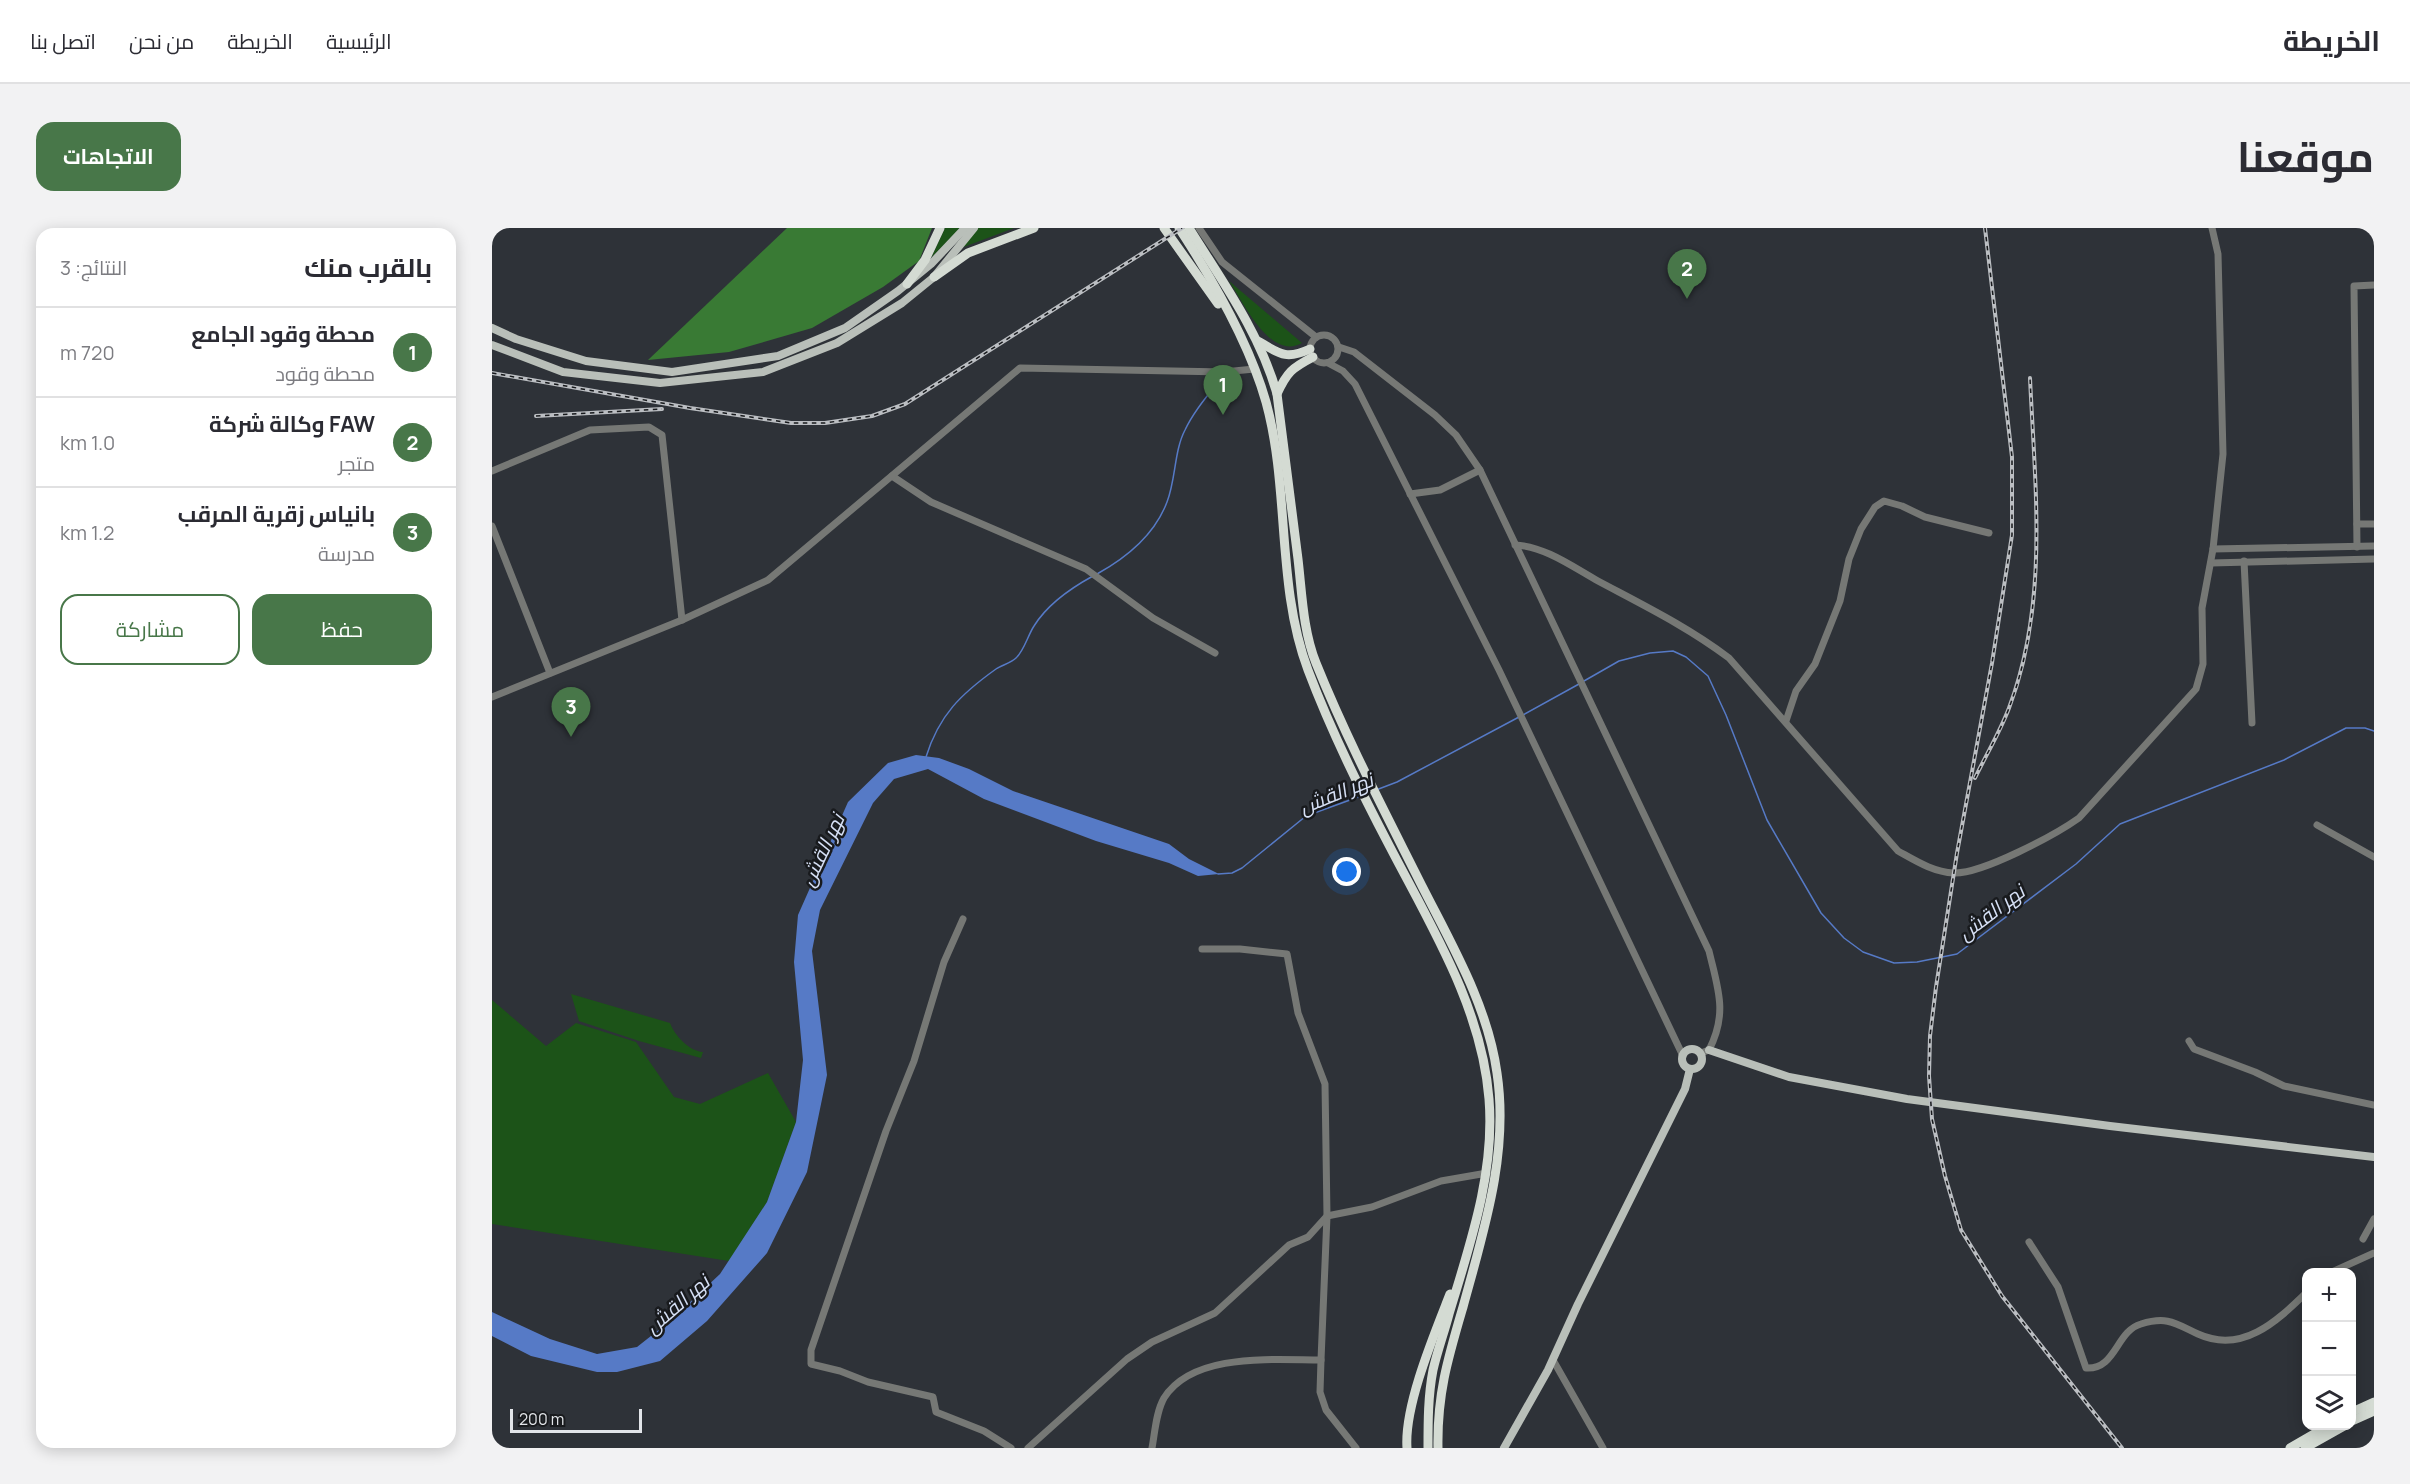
<!DOCTYPE html>
<html lang="ar">
<meta charset="utf-8">
<style>
:root{--surface:#fff;--page:#f2f2f3;--text:#2b2b33;--muted:#7c7c81;--line:#e1e1e2;--accent:#487749}
body{margin:0;font-family:Manrope,Cairo,sans-serif;background:var(--page);color:var(--text);direction:rtl}
.controls{position:absolute;right:18px;bottom:18px;display:grid;overflow:hidden;border-radius:12px;box-shadow:0 3px 15px #0003}
.controls button{width:54px;height:54px;display:grid;place-items:center;padding:0;border:0;border-bottom:2px solid var(--line);background:var(--surface);color:var(--text);font:30px sans-serif}
.scale{position:absolute;left:18px;bottom:15px;width:132px;box-sizing:border-box;padding-left:6px;border:3px solid #e2e5e9;border-top:0;font-size:16px;line-height:21px;white-space:nowrap;color:#e2e5e9;-webkit-text-stroke:4px #181a1d;paint-order:stroke}
.you{position:absolute;left:855px;top:644px;width:21px;height:21px;margin:-15px;border:4px solid #fff;border-radius:50%;background:#1a73e8;box-shadow:0 0 0 9px #1a73e833}
.badge{display:grid;place-items:center;width:39px;height:39px;border-radius:50%;background:var(--accent);color:#fff;font-size:20px;font-weight:700}
.pin{position:absolute;translate:-50% -50px;filter:drop-shadow(0 2px 3px #0008)}
.pin::after{content:'';position:absolute;top:32px;width:21px;height:18px;background:inherit;clip-path:polygon(0 0,100% 0,50% 100%)}
.list{margin:0;padding:0;list-style:none}
h2{display:flex;justify-content:space-between;align-items:center;height:78px;margin:0;padding:0 24px;font-size:26px}
h2 small{font-size:20px;font-weight:400;color:var(--muted)}
.list li{display:grid;grid-template-columns:39px 1fr auto;gap:18px;align-items:center;box-sizing:border-box;height:90px;padding:0 24px;border-top:2px solid var(--line)}
.list b{display:block;font-size:22px;white-space:nowrap}
.list p{margin:0;font-size:20px;white-space:nowrap;color:var(--muted)}
.list em{font-size:20px;font-style:normal;color:var(--muted)}
.actions{display:flex;gap:12px;padding:18px 24px}
.actions a{flex:1;padding:14px 0;border:2px solid var(--accent);border-radius:18px;text-align:center;font-size:21px;color:var(--accent)}
.actions .main{background:var(--accent);color:#fff}
.icon{flex:none;width:33px;height:33px;fill:none;stroke:currentColor;stroke-width:2;stroke-linecap:round;stroke-linejoin:round}
.map{position:relative;flex:none;width:1882px;height:1220px;overflow:hidden;direction:ltr;border-radius:18px}
header{display:flex;align-items:center;gap:36px;box-sizing:border-box;height:84px;padding:0 30px;background:var(--surface);border-bottom:2px solid var(--line)}
header strong{font-size:28px}
nav{display:flex;gap:33px;margin-inline-start:auto;font-size:21px}
.intro{display:flex;align-items:center;justify-content:space-between;box-sizing:border-box;height:144px;padding:0 36px}
h1{margin:0;font-size:42px}
.button{padding:15px 27px;border-radius:18px;background:var(--accent);color:#fff;font-size:21px;font-weight:700}
main{display:flex;gap:36px;padding:0 36px}
aside{flex:1;background:var(--surface);border-radius:18px;box-shadow:0 3px 15px #0003}
.map>svg:first-child{display:block}
.green{fill:#1c5318}
.forest{fill:#397a34}
.water{fill:#567ac6}
.lines{fill:none;stroke-linecap:round;stroke-linejoin:round}
.stream{stroke:#567ac6;stroke-width:1.5}
.minor{stroke:#767875;stroke-width:7}
.major{stroke:#b9bfb9;stroke-width:8}
.highway{stroke:#d4dbd3;stroke-width:9}
.rail-casing{stroke:#bbbec2;stroke-width:4}
.rail{stroke:#181a1d;stroke-width:1.5;stroke-dasharray:4.5;stroke-linecap:butt}
.labels{text-anchor:middle;dominant-baseline:central;stroke-width:5;stroke-linejoin:round;paint-order:stroke}
.water-label{font-size:20px;font-style:italic;fill:#d6e0f5;stroke:#181a1d}
</style>
<header>
<strong>الخريطة</strong>
<nav><a>الرئيسية</a><a>الخريطة</a><a>من نحن</a><a>اتصل بنا</a></nav>
</header>
<div class="intro"><h1>موقعنا</h1><a class="button">الاتجاهات</a></div>
<main>
<div class="map">
<svg width="1882" height="1220" viewBox="0 0 1882 1220">
<rect width="100%" height="100%" fill="#2e3238"/>
<g class="green">
<path d="M453 0H468L439 30Z"/>
<path d="M486 0H522L469 20Z"/>
<path d="M737 53 810 115C778 133 752 75 737 53Z"/>
<path d="M79 766 178 795C183 808 197 823 211 824L209 830 147 813 87 793Z"/>
<path d="M0 772 54 818 84 795 144 814 182 869 208 876 276 845 304 894 275 974 237 1033 0 996Z"/>
</g>
<path class="forest" d="M295 0H440L427 33 391 59 320 100 237 124 156 132Z"/>
<path class="water" d="M424 527 447 530 477 541 521 563 677 616 697 631 727 646 706 648 677 635 604 613 492 571 436 541 402 551 381 575 328 682 320 723 335 847 315 944 275 1025 215 1093 168 1133 125 1144H105L39 1128 0 1108V1084L58 1111 105 1126 145 1119 178 1093 228 1046 275 974 304 894 311 832 302 734 306 687 356 574 396 535Z"/>
<g class="lines">
<g class="stream">
<path d="M605 346C634 330 663 306 675 274 684 251 682 223 693 202 701 185 713 170 725 156"/>
<path d="M1092 453 1127 433 1158 425 1181 423 1194 429 1216 448 1234 487 1275 592 1329 685 1352 710 1371 724 1402 735 1425 734 1465 726 1584 636 1628 596 1792 532 1854 500H1873L1882 503"/>
<path d="M1031 487 1087 456"/>
<path d="M434 529C447 487 469 466 504 441 510 437 519 435 524 430 532 423 536 407 542 398 555 377 579 360 601 348"/>
<path d="M884 562 905 554 1027 489"/>
<path d="M726 646 740 645 750 640 814 588 869 568"/>
</g>
<g class="minor">
<path d="M707 0 730 34 824 109"/>
<circle cx="832" cy="121" r="14"/>
<path d="M847 119 862 124 943 187 964 207 988 242 1217 723C1226 761 1236 785 1217 822L1209 825"/>
<path d="M836 135 851 143 863 156 1007 442 1191 828"/>
<path d="M0 243 98 202 157 199 170 207 190 392"/>
<path d="M400 248 439 274 594 341 661 390 723 425"/>
<path d="M918 266 948 262 988 242"/>
<path d="M1865 296H1882"/>
<path d="M0 298 58 445"/>
<path d="M1023 317C1052 318 1081 339 1106 353 1151 377 1196 399 1237 430L1406 623C1424 633 1441 644 1462 645 1490 646 1563 607 1587 590L1704 461 1711 436 1710 380 1721 321 1731 226 1726 26 1720 0"/>
<path d="M1865 319 1862 58 1882 57"/>
<path d="M1721 321 1882 318"/>
<path d="M1752 333 1760 495"/>
<path d="M1719 335 1882 331"/>
<path d="M0 469 190 392 276 352 528 140 732 144 762 141"/>
<path d="M1294 493 1304 463 1323 436 1348 373 1357 331 1369 301 1383 279 1392 273 1410 278 1433 289 1497 305"/>
<path d="M1825 597 1882 629"/>
<path d="M471 691 452 734 422 833 394 903 319 1122V1136L348 1143 376 1154 441 1169 444 1184 492 1203 519 1220"/>
<path d="M1697 813 1702 821 1763 844 1792 858 1882 877"/>
<path d="M1871 1011 1882 991"/>
<path d="M1537 1014 1566 1059 1594 1140C1624 1142 1624 1103 1649 1096 1675 1088 1683 1095 1706 1106 1750 1126 1784 1094 1814 1065"/>
<path d="M1840 1044 1882 1025"/>
<path d="M829 1132 828 1164 834 1182 864 1220"/>
<path d="M1061 1132 1111 1220"/>
<path d="M536 1220 635 1131 660 1114 723 1085 797 1017 816 1009 835 988 880 979 949 953 995 945"/>
<path d="M660 1220C663 1204 664 1184 672 1170 701 1124 782 1132 829 1132L835 988 833 856 806 785 795 726 748 721H710"/>
</g>
<g class="major">
<path d="M0 100 24 111 94 133 180 144 286 128 353 100 406 63 439 36 473 0"/>
<path d="M0 117 71 144 168 155 271 144 345 115 410 75 442 49 482 0"/>
<circle cx="1200" cy="831" r="10"/>
<path d="M1217 822 1297 849 1415 871 1618 898 1882 929"/>
<path d="M1012 1220 1056 1142 1086 1076 1193 861 1198 841"/>
</g>
<g class="highway">
<path d="M672 0 726 76"/>
<path d="M687 0C721 52 757 114 774 174 798 261 784 357 816 442 839 503 868 562 898 619 939 698 990 780 997 871 1003 945 978 1016 957 1086 952 1105 945 1124 941 1142 936 1168 936 1194 936 1220"/>
<path d="M697 0C730 53 768 105 785 166 792 221 799 276 806 331 810 365 811 403 824 435 855 512 894 586 931 660 961 719 996 779 1005 845 1017 925 992 1002 971 1079 956 1130 945 1166 946 1220"/>
<path d="M442 49 476 25 542 0"/>
<path d="M415 56 433 32 448 0"/>
<path d="M766 113C788 126 794 132 818 121"/>
<path d="M785 166C795 144 800 140 821 129"/>
<path d="M1860 1184 1882 1174"/>
<path d="M1860 1193 1882 1183"/>
<path d="M915 1220C912 1178 942 1107 958 1066"/>
<path d="M1798 1220 1836 1198"/>
<path d="M1813 1220 1852 1198"/>
</g>
<g class="rail-casing">
<g id="rail">
<path d="M1493 0 1520 229V307L1500 435 1465 625 1444 759 1438 808 1437 848 1440 891 1453 948 1469 1002 1510 1068 1630 1220"/>
<path d="M0 145 198 180 299 195H333L380 188 413 176 690 0"/>
<path d="M44 188 170 181"/>
<path d="M1483 550C1494 527 1508 504 1517 480 1557 375 1543 259 1538 150"/>
</g>
</g>
<use href="#rail" class="rail"/>
</g>
<g class="labels">
<g class="water-label">
<text transform="translate(844 565) rotate(-22)">نهر القش</text>
<text transform="translate(330 622) rotate(-65)">نهر القش</text>
<text transform="translate(1499 684) rotate(-37)">نهر القش</text>
<text transform="translate(185 1076) rotate(-41)">نهر القش</text>
</g>
</g>
</svg>
<div class="controls">
<button>+</button>
<button>−</button>
<button><svg class="icon" aria-label="layers" viewBox="0 0 24 24"><path d="M12 4l9 5-9 5-9-5zM3 14l9 5 9-5"/></svg></button>
</div>
<div class="scale">200 m</div>
<div class="you"></div>
<div class="pin badge" style="left:731px;top:187px">1</div>
<div class="pin badge" style="left:1195px;top:71px">2</div>
<div class="pin badge" style="left:79px;top:509px">3</div>
</div>
<aside>
<h2>بالقرب منك<small>النتائج: 3</small></h2>
<ul class="list">
<li><span class="badge">1</span><div><b>محطة وقود الجامع</b><p>محطة وقود</p></div><em>720 m</em></li>
<li><span class="badge">2</span><div><b>FAW وكالة شركة</b><p>متجر</p></div><em>1.0 km</em></li>
<li><span class="badge">3</span><div><b>بانياس زقرية المرقب</b><p>مدرسة</p></div><em>1.2 km</em></li>
</ul>
<div class="actions"><a class="main">حفظ</a><a>مشاركة</a></div>
</aside>
</main>
